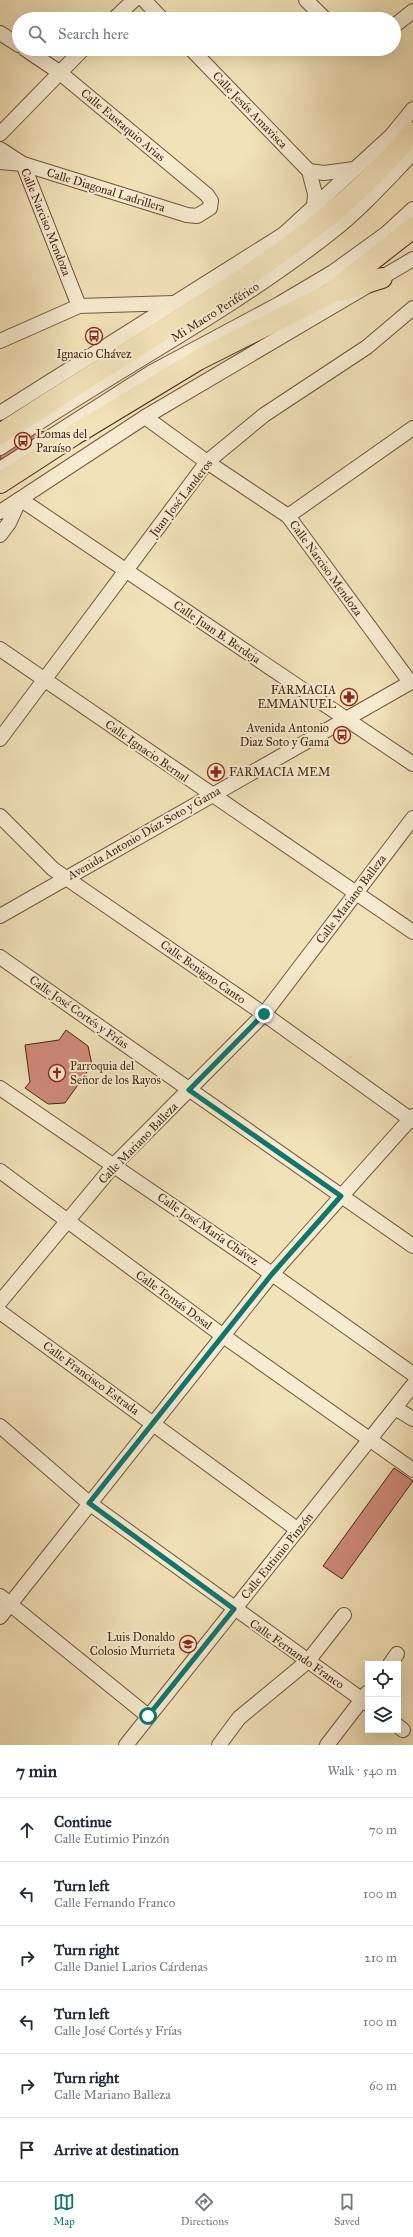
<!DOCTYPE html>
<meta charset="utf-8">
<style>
:root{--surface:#fff;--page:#f6f6f7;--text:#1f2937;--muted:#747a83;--line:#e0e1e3;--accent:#0f766e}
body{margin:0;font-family:"IM FELL Great Primer",serif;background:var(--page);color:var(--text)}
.controls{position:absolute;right:12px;bottom:12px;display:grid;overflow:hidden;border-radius:0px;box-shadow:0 4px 16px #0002}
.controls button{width:36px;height:36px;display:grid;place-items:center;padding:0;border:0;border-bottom:1px solid var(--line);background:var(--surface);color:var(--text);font:20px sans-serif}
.stop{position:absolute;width:12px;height:12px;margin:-9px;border:3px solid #0f766e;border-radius:50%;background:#fff}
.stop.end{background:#0f766e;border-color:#fff;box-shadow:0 1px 4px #0008}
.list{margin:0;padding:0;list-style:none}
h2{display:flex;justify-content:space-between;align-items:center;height:52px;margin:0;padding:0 16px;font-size:17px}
h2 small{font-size:13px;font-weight:400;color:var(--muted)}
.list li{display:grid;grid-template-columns:26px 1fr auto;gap:12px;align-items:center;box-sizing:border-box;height:64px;padding:0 16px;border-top:1px solid var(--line)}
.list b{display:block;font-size:15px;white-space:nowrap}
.list p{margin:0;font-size:13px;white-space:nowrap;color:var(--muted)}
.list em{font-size:13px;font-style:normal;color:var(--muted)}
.icon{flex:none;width:22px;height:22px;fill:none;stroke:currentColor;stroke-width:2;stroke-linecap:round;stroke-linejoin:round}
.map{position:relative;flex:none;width:413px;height:1745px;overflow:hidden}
.search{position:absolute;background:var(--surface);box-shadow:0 4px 16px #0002;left:12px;right:12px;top:12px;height:44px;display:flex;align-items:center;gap:10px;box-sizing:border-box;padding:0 14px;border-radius:22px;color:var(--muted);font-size:15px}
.sheet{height:436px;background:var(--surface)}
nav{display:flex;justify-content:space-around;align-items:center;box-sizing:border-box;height:56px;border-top:1px solid var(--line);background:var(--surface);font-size:11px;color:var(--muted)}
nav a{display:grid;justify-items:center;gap:2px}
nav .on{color:var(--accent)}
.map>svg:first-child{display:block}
.building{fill:#d18a7c;stroke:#432615}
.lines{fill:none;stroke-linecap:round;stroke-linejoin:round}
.minor-casing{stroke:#6f553e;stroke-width:16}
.highway-casing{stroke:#432615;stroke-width:22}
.minor{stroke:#f7ecd1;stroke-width:14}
.highway{stroke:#f2e2b8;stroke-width:20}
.route{stroke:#0f766e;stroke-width:5}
.labels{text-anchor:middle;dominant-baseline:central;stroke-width:4;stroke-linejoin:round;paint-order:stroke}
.street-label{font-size:12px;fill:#432615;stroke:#f7ecd1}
.poi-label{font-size:12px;fill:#432615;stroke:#f7ecd1;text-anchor:start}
</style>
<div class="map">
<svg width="413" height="1745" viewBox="0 0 413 1745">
<rect width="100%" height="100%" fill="#f2e2b8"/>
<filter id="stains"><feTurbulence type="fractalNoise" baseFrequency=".005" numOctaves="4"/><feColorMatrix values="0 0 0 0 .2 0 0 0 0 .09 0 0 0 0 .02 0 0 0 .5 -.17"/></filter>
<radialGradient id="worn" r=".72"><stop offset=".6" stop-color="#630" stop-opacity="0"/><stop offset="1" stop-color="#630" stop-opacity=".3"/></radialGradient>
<g class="building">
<path d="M33 430 47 432 0 461V451Z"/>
<path d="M66 1030 88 1046 92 1065 65 1103 48 1104 25 1088 30 1082 25 1045 59 1040Z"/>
<path d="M394 1468 413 1481 342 1579 323 1566Z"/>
</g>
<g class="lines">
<g class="minor-casing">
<g id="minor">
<path d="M144 0 162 19"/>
<path d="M306 0 325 19"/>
<path d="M114 19 134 0"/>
<path d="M394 26 413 11"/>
<path d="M0 33 19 45"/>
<path d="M191 49 309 171 315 194 314 206"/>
<path d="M0 134 83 49"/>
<path d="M0 149 23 164 79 306"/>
<path d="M0 162 23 164 187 215 197 216 210 208 211 201 207 195 59 72 25 49"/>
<path d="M309 171 324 173 354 169"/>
<path d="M0 341 79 306 174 303"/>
<path d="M0 413 284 234 391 136 413 109"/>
<path d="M145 417 207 462 288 516 410 682"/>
<path d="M0 448C109 374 229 313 333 231 362 208 387 180 413 153"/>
<path d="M0 469 152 372 279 304 333 272 387 233 413 209"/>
<path d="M0 512 145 417 413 259"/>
<path d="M288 516 413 428"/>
<path d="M0 535 9 523 20 499 413 764"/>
<path d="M0 649 413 932"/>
<path d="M0 739 207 462 264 415 367 347 413 308"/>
<path d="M0 816 53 869 264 1014 413 1121"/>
<path d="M0 916 413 681"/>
<path d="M0 957 413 1246"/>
<path d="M0 1088 272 1274 413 1374"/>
<path d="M0 1171 222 1335 413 1470"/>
<path d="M0 1302 114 1165 264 1014 413 818"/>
<path d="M0 1312 298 1530"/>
<path d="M395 1408 413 1419"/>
<path d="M0 1426 89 1503 368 1704"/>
<path d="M0 1596 148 1716"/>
<path d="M0 1617 272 1274 413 1116"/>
<path d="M390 1664 397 1654"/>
<path d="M398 1726 403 1730"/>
<path d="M126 1745 413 1385"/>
<path d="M219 1745 239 1718 308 1661 344 1615"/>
<path d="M327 1745 367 1693"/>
</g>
</g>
<g class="highway-casing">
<g id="highway">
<path d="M341 291 382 278"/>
<path d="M0 434C57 397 114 361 171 325 260 269 345 214 413 132"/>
<path d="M0 483 74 435 198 360 329 294 413 228"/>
</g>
</g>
<use href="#minor" class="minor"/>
<use href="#highway" class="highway"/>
</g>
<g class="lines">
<path class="route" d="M148 1716 234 1609 89 1503 272 1274 341 1196 189 1090 264 1014"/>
</g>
<defs>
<g id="bus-ring" transform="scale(0.9)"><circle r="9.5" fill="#f7ecd1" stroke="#8f2418" stroke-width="1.5"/><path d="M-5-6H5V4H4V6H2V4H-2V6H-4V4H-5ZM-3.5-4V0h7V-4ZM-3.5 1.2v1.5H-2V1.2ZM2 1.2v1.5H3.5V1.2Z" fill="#8f2418"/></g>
<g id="pharmacy-ring" transform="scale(0.9)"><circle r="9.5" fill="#f7ecd1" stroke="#8f2418" stroke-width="1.5"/><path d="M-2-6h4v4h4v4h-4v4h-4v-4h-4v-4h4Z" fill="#8f2418"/></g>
<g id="church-ring" transform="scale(0.9)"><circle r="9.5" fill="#f7ecd1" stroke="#8f2418" stroke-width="1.5"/><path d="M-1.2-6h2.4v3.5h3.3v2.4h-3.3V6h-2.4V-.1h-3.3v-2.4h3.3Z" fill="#8f2418"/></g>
<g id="school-ring" transform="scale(0.9)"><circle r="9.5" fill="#f7ecd1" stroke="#8f2418" stroke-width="1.5"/><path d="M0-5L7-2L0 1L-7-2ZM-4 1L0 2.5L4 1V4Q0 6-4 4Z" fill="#8f2418"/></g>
</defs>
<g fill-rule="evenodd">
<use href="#bus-ring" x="94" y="336"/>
<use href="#bus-ring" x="23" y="441"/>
<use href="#pharmacy-ring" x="349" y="697"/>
<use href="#bus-ring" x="342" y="735"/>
<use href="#pharmacy-ring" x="216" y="772"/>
<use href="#church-ring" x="57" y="1073"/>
<use href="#school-ring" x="188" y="1644"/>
</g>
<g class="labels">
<g class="street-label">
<text transform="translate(250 110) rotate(46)">Calle Jesús Amavisca</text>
<text transform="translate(123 125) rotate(40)">Calle Eustaquio Arias</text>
<text transform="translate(106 190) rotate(17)">Calle Diagonal Ladrillera</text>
<text transform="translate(46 222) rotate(68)">Calle Narciso Mendoza</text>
<text transform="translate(215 312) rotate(-32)">Mi Macro Periférico</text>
<text transform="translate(181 498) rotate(-52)">Juan José Landeros</text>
<text transform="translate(326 568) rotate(54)">Calle Narciso Mendoza</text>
<text transform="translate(217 632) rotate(34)">Calle Juan B. Berdeja</text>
<text transform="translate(147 751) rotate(35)">Calle Ignacio Bernal</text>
<text transform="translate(144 833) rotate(-30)">Avenida Antonio Díaz Soto y Gama</text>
<text transform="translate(351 899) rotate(-53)">Calle Mariano Balleza</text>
<text transform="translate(203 972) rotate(35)">Calle Benigno Canto</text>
<text transform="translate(79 1012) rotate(35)">Calle José Cortés y Frías</text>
<text transform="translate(138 1143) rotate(-46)">Calle Mariano Balleza</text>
<text transform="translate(208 1229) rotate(34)">Calle José María Chávez</text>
<text transform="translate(174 1300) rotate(36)">Calle Tomás Dosal</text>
<text transform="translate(91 1378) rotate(36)">Calle Francisco Estrada</text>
<text transform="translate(277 1556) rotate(-51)">Calle Eutimio Pinzón</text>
<text transform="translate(297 1654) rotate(35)">Calle Fernando Franco</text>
</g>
<g class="poi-label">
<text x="94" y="354" text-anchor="middle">Ignacio Chávez</text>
<text x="36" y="434">Lomas del<tspan x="36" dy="14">Paraíso</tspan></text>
<text x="336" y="690" text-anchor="end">FARMACIA<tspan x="336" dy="14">EMMANUEL</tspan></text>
<text x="329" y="728" text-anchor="end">Avenida Antonio<tspan x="329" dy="14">Diaz Soto y Gama</tspan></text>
<text x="229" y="772">FARMACIA MEM</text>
<text x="70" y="1066">Parroquia del<tspan x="70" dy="14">Señor de los Rayos</tspan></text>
<text x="175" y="1637" text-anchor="end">Luis Donaldo<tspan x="175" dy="14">Colosio Murrieta</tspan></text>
</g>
</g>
<rect width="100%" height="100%" filter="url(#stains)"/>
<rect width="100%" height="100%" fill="url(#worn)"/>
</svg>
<div class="controls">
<button><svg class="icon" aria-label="locate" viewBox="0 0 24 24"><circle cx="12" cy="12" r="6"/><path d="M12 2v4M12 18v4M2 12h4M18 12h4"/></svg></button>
<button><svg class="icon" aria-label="layers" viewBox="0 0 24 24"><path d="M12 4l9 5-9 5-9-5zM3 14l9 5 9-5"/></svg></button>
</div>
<div class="stop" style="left:148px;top:1716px"></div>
<div class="stop end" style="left:264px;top:1014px"></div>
<div class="search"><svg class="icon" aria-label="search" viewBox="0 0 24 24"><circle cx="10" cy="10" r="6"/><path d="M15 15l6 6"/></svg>Search here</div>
</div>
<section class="sheet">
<h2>7 min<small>Walk · 540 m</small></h2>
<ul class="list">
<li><svg class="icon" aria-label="ahead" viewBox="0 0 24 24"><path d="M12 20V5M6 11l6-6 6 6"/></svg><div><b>Continue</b><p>Calle Eutimio Pinzón</p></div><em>70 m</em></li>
<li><svg class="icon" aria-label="left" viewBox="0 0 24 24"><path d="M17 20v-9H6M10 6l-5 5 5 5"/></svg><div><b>Turn left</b><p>Calle Fernando Franco</p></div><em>100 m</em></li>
<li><svg class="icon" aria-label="right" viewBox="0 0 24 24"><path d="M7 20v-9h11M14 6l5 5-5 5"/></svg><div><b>Turn right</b><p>Calle Daniel Larios Cárdenas</p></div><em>210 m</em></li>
<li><svg class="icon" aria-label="left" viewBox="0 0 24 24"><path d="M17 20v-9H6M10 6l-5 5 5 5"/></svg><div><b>Turn left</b><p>Calle José Cortés y Frías</p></div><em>100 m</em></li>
<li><svg class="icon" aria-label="right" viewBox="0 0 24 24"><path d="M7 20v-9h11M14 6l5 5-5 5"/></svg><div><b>Turn right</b><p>Calle Mariano Balleza</p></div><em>60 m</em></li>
<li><svg class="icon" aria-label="arrive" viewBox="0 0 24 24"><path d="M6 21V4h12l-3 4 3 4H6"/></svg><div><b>Arrive at destination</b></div></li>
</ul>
</section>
<nav>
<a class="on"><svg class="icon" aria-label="map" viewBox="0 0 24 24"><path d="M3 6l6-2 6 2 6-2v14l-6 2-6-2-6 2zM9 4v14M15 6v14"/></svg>Map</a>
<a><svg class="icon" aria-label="directions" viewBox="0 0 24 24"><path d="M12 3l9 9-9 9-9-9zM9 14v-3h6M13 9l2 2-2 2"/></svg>Directions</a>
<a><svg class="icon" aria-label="saved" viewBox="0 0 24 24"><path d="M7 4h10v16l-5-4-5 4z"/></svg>Saved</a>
</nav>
